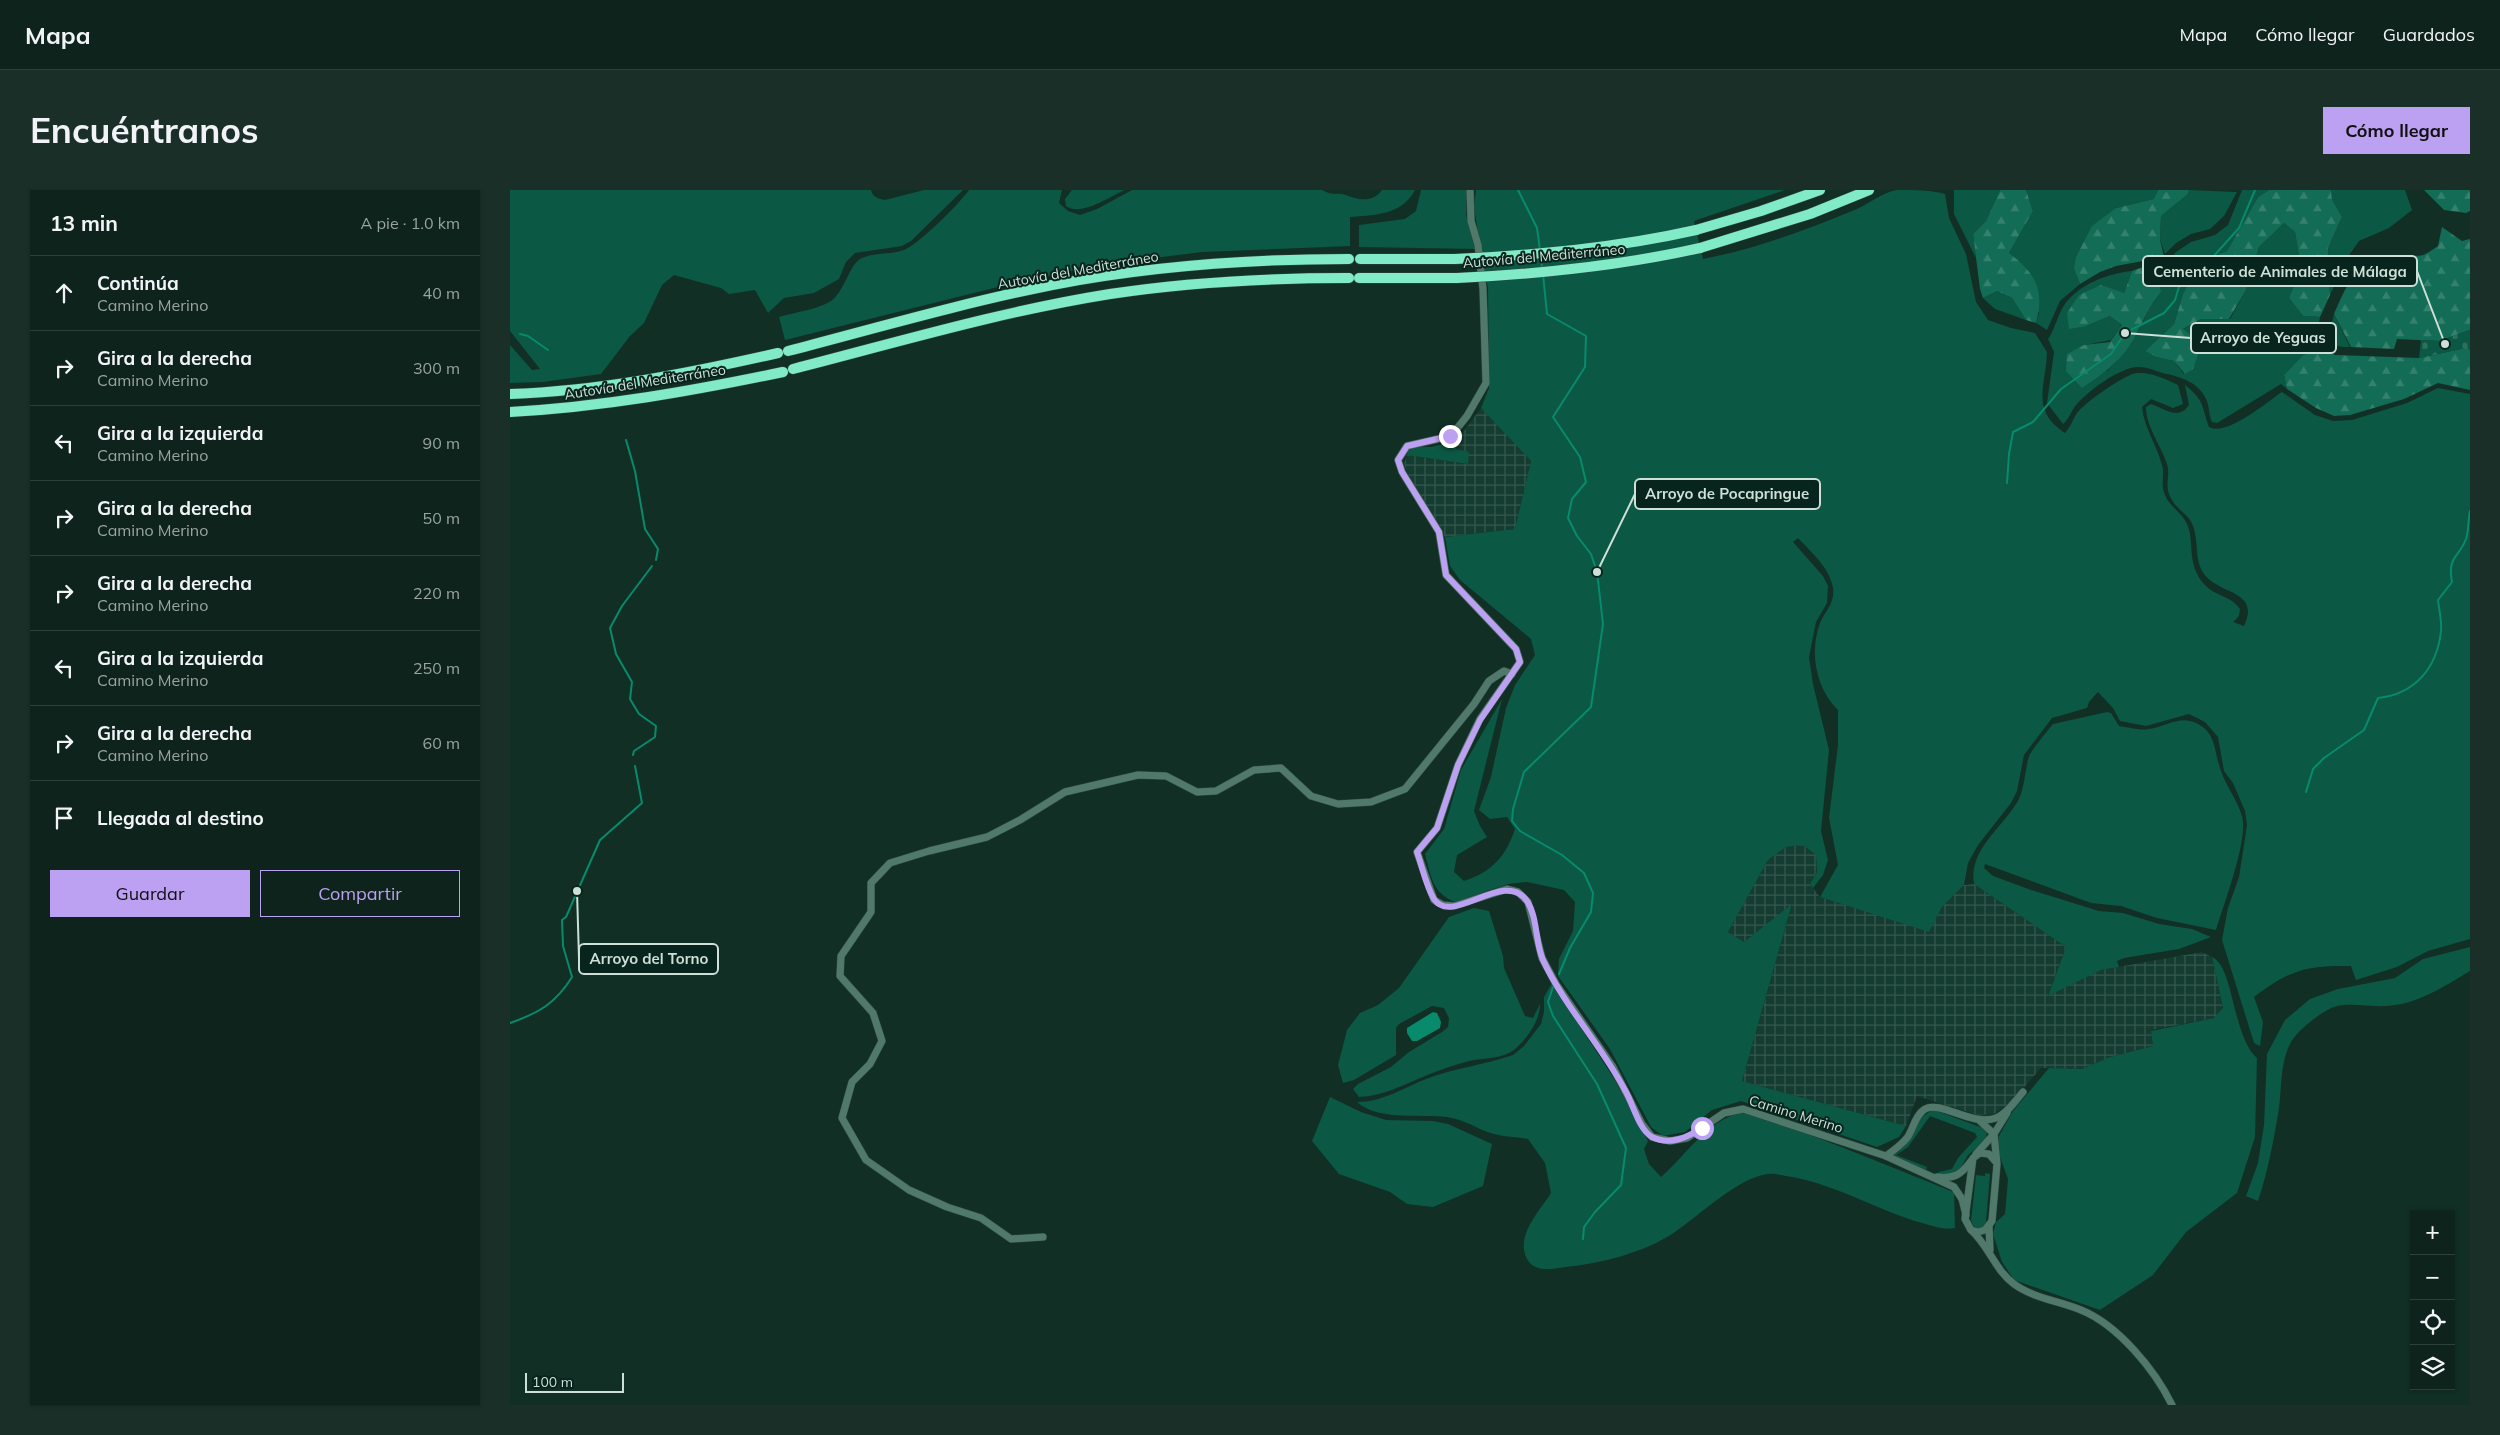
<!DOCTYPE html>
<html lang="es">
<head>
<meta charset="utf-8">
<style>
  :root { --surface:#0d231c; --page:#1b2f29; --text:#f1f3f6; --muted:#9aa4a3; --line:#2d403b; --accent:#bca0f2 }
  body { margin:0; font-family:Mulish,sans-serif; background:var(--page); color:var(--text) }
  .controls { position:absolute; right:15px; bottom:15px; display:grid; overflow:hidden; border-radius:0px; box-shadow:0 1px 4px #0004 }
  .controls button { width:45px; height:45px; display:grid; place-items:center; padding:0; border:0; border-bottom:1px solid var(--line); background:var(--surface); color:var(--text); font:25px sans-serif }
  .scale { position:absolute; left:15px; bottom:12px; width:99px; box-sizing:border-box; padding-left:5px; border:2px solid #cedfd8; border-top:0; font-size:14px; line-height:18px; white-space:nowrap; color:#cedfd8; -webkit-text-stroke:4px #07251c; paint-order:stroke }
  .stop { position:absolute; width:15px; height:15px; margin:-11px; border:4px solid #bca0f2; border-radius:50%; background:#fff }
  .stop.end { background:#bca0f2; border-color:#fff; box-shadow:0 1px 5px #0008 }
  .list { margin:0; padding:0; list-style:none }
  h2 { display:flex; justify-content:space-between; align-items:center; height:65px; margin:0; padding:0 20px; font-size:21px }
  h2 small { font-size:16px; font-weight:400; color:var(--muted) }
  .list li { display:grid; grid-template-columns:32px 1fr auto; gap:15px; align-items:center; box-sizing:border-box; height:75px; padding:0 20px; border-top:1px solid var(--line) }
  .list b { display:block; font-size:19px; white-space:nowrap }
  .list p { margin:0; font-size:16px; white-space:nowrap; color:var(--muted) }
  .list em { font-size:16px; font-style:normal; color:var(--muted) }
  .actions { display:flex; gap:10px; padding:15px 20px }
  .actions a { flex:1; padding:11px 0; border:1px solid var(--accent); border-radius:0px; text-align:center; font-size:18px; color:var(--accent) }
  .actions .main { background:var(--accent); color:#111 }
  .icon { flex:none; width:28px; height:28px; fill:none; stroke:currentColor; stroke-width:2; stroke-linecap:round; stroke-linejoin:round }
  .map { position:relative; flex:none; width:1960px; height:1215px; overflow:hidden; border-radius:0px }
  header { display:flex; align-items:center; gap:30px; box-sizing:border-box; height:70px; padding:0 25px; background:var(--surface); border-bottom:1px solid var(--line) }
  header strong { font-size:24px }
  nav { display:flex; gap:28px; margin-inline-start:auto; font-size:18px }
  .intro { display:flex; align-items:center; justify-content:space-between; box-sizing:border-box; height:120px; padding:0 30px }
  h1 { margin:0; font-size:35px }
  .button { padding:12px 22px; border-radius:0px; background:var(--accent); color:#111; font-size:18px; font-weight:700 }
  main { display:flex; gap:30px; padding:0 30px }
  aside { flex:1; background:var(--surface); border-radius:0px; box-shadow:0 1px 4px #0004 }
  .map>svg:first-child { display:block }
  .industrial { fill:url(#industrial-grid) }
  .green { fill:#0b5844 }
  .forest { fill:url(#forest-firs) }
  .cemetery { fill:url(#cemetery-stones) }
  .water { fill:#088a6c }
  .lines { fill:none; stroke-linecap:round; stroke-linejoin:round }
  .stream { stroke:#088a6c; stroke-width:2 }
  .minor-casing { stroke:#2f4b42; stroke-width:8 }
  .highway-casing { stroke:#2f4b42; stroke-width:11 }
  .minor { stroke:#51796b; stroke-width:7 }
  .highway { stroke:#81eac7; stroke-width:10 }
  .highway-bridge-casing { stroke:#2f4b42; stroke-width:11; stroke-linecap:butt }
  .highway-bridge { stroke:#81eac7; stroke-width:10 }
  .route { stroke:#bca0f2; stroke-width:6 }
  .labels { text-anchor:middle; stroke-width:4; stroke-linejoin:round; paint-order:stroke }
  .street-label { font-size:14px; fill:#cedfd8; stroke:#07251c }
  .leader { fill:none; stroke:#cedfd8; stroke-width:2 }
  .callout-dot { fill:#cedfd8; stroke:#07251c; stroke-width:2 }
  .callout { fill:#07251c; stroke:#cedfd8; stroke-width:2 }
  .callout-label { font-size:15px; text-anchor:middle; font-weight:bold; fill:#cedfd8 }
</style>
</head>
<body>
<header>
<strong>Mapa</strong>
<nav><a>Mapa</a><a>Cómo llegar</a><a>Guardados</a></nav>
</header>
<div class="intro"><h1>Encuéntranos</h1><a class="button">Cómo llegar</a></div>
<main>
<aside>
<h2>13 min<small>A pie · 1.0 km</small></h2>
<ul class="list">
<li><svg class="icon" aria-label="ahead" viewBox="0 0 24 24"><path d="M12 20V5M6 11l6-6 6 6"/></svg><div><b>Continúa</b><p>Camino Merino</p></div><em>40 m</em></li>
<li><svg class="icon" aria-label="right" viewBox="0 0 24 24"><path d="M7 20v-9h11M14 6l5 5-5 5"/></svg><div><b>Gira a la derecha</b><p>Camino Merino</p></div><em>300 m</em></li>
<li><svg class="icon" aria-label="left" viewBox="0 0 24 24"><path d="M17 20v-9H6M10 6l-5 5 5 5"/></svg><div><b>Gira a la izquierda</b><p>Camino Merino</p></div><em>90 m</em></li>
<li><svg class="icon" aria-label="right" viewBox="0 0 24 24"><path d="M7 20v-9h11M14 6l5 5-5 5"/></svg><div><b>Gira a la derecha</b><p>Camino Merino</p></div><em>50 m</em></li>
<li><svg class="icon" aria-label="right" viewBox="0 0 24 24"><path d="M7 20v-9h11M14 6l5 5-5 5"/></svg><div><b>Gira a la derecha</b><p>Camino Merino</p></div><em>220 m</em></li>
<li><svg class="icon" aria-label="left" viewBox="0 0 24 24"><path d="M17 20v-9H6M10 6l-5 5 5 5"/></svg><div><b>Gira a la izquierda</b><p>Camino Merino</p></div><em>250 m</em></li>
<li><svg class="icon" aria-label="right" viewBox="0 0 24 24"><path d="M7 20v-9h11M14 6l5 5-5 5"/></svg><div><b>Gira a la derecha</b><p>Camino Merino</p></div><em>60 m</em></li>
<li><svg class="icon" aria-label="arrive" viewBox="0 0 24 24"><path d="M6 21V4h12l-3 4 3 4H6"/></svg><div><b>Llegada al destino</b></div></li>
</ul>
<div class="actions"><a class="main">Guardar</a><a>Compartir</a></div>
</aside>
<div class="map">
<svg width="1960" height="1215" viewBox="0 0 1960 1215">
  <defs>
    <pattern id="industrial-grid" width="8" height="8" patternUnits="userSpaceOnUse" patternTransform="scale(1.25)"><rect width="8" height="8" fill="#153c31"/><path d="M0 4h8M4 0v8" fill="none" stroke="#36584e"/></pattern>
    <pattern id="forest-firs" width="22" height="20" patternUnits="userSpaceOnUse" patternTransform="scale(1.25)"><rect width="22" height="20" fill="#136c55"/><path d="M5 1l3.5 6h-7zM16 11l3.5 6h-7z" fill="#34816d"/></pattern>
    <pattern id="cemetery-stones" width="16" height="16" patternUnits="userSpaceOnUse" patternTransform="scale(1.25)"><rect width="16" height="16" fill="#0b5844"/><path d="M2 7V4a2 2 0 0 1 4 0v3zM10 15v-3a2 2 0 0 1 4 0v3z" fill="#2d705e"/></pattern>
  </defs>
  <rect width="100%" height="100%" fill="#112f25"/>
  <g class="industrial">
    <polygon points="971,218 1021,271 1005,339 935,347 897,283 894,273 897,265 958,274 945,259 942,251 948,249"/>
    <polygon points="1293,655 1306,665 1307,682 1300,694 1310,707 1418,741 1432,717 1454,695 1464,694 1556,757 1538,805 1591,780 1692,762 1702,767 1713,819 1704,828 1641,840 1643,856 1600,867 1572,879 1531,878 1501,912 1484,924 1467,925 1407,906 1396,936 1232,891 1282,715 1234,752 1218,742 1258,670 1276,657"/>
  </g>
  <g class="green">
    <path d="M0 0H361C363 7 368 9 375 10L414 0H453L401 51 392 56 345 63 336 72 329 89 304 103 274 108 258 123 245 100 219 104 211 98 164 85 152 95 134 133 120 146 91 184 33 192 0 193V155L22 180 30 179 0 141Z"/>
    <path d="M459 0H552L549 13 558 21 570 25 587 19 622 0H812C822 6 827 2 836 5 848 10 863 13 872 0H905C892 25 865 25 840 27V56L692 62 597 74 508 92 275 150 269 127C285 122 307 120 321 111 335 101 339 74 352 68 365 62 381 65 394 60 409 54 449 14 459 0Z"/>
    <path d="M562 0H615C600 6 572 27 556 16L555 9Z"/>
    <polygon points="911,0 957,0 956,25 965,59 849,57 849,35 895,29 906,21"/>
    <path d="M966 0H1275L1184 31 1193 69C1245 59 1293 41 1342 21 1356 16 1372 2 1387 0 1402 0 1423 0 1435 4L1439 28 1456 64 1466 112 1478 130 1501 138 1525 143 1537 162C1536 196 1520 220 1555 243 1561 236 1562 231 1567 223 1574 213 1615 184 1627 183 1641 182 1656 189 1668 195L1673 214 1663 218 1641 209 1632 217C1634 238 1647 255 1652 275 1655 284 1650 295 1655 305 1659 316 1671 322 1676 332 1686 351 1675 372 1694 394 1704 406 1722 406 1730 419L1729 426 1723 432 1734 436C1751 400 1709 405 1694 384 1684 370 1689 352 1683 336 1679 324 1668 321 1662 310 1653 296 1661 286 1657 274 1651 255 1636 237 1636 217L1641 214C1656 219 1668 231 1679 215L1675 195C1695 211 1691 215 1699 237 1716 247 1757 212 1772 202L1805 225 1823 231 1842 230 1897 213 1928 198 1960 204V749L1918 761 1887 777 1846 790 1841 776C1796 775 1780 780 1744 807L1753 832 1750 856 1744 853 1712 750 1718 718 1729 687 1737 635 1735 621 1723 593 1714 581 1708 547 1695 532 1679 524 1636 536 1610 531 1603 518 1588 502 1579 512 1577 518 1542 528 1514 565 1507 601 1501 613 1468 655 1458 673 1454 695 1432 717 1419 742 1310 707 1328 675 1319 628 1328 555V520C1306 499 1299 462 1310 433 1315 421 1325 414 1323 398 1320 378 1301 362 1288 348L1283 352 1313 386 1318 396 1317 413 1306 432 1299 467 1303 494 1319 560 1311 641 1318 670 1313 685 1303 698 1300 694 1307 682 1306 665 1293 655 1276 657 1258 670 1218 742 1234 752 1282 714 1232 891 1396 936 1389 947 1367 957 1231 911 1202 920 1175 942 1153 946 1141 937 1100 859 1048 786 1049 769 1063 741 1065 712 1054 700 1017 692 998 694 945 712C922 703 921 686 915 664L934 639 951 580 992 509 964 621 970 636 977 647 947 665 944 682 954 691C982 682 996 666 1005 639L997 627 980 629 969 620 981 587 996 518 1005 495 1025 465 1021 449 950 390 940 376 935 347 1005 339 1021 271 971 218 979 198 978 98 968 43 964 16Z"/>
    <polygon points="1444,0 1490,0 1476,31 1463,44 1466,68 1444,24"/>
    <polygon points="1516,0 1648,0 1645,9 1606,18 1564,79 1570,94 1550,111 1537,140 1526,133 1529,123 1499,63 1523,21"/>
    <polygon points="1679,0 1727,2 1714,26 1700,39 1681,44 1666,53 1655,64 1650,50 1651,26 1678,4"/>
    <path d="M1732 0H1759L1748 7 1717 61 1689 72 1673 104 1664 134 1635 161 1646 167 1664 171 1674 184 1672 140 1691 129H1720L1736 100 1749 57 1774 33 1785 42 1791 78 1779 108 1793 126 1810 127 1804 160 1792 166 1774 185 1777 199 1771 194 1707 233 1702 232C1698 224 1700 215 1695 207 1688 193 1671 187 1657 184 1648 182 1636 176 1627 177 1609 178 1578 201 1566 215 1561 221 1560 228 1553 234L1537 213 1544 162 1538 149C1545 139 1547 127 1553 117 1566 95 1599 83 1622 81L1614 103 1576 136 1600 126 1612 135 1601 150 1575 155 1597 181C1607 170 1618 160 1625 147 1636 129 1637 119 1651 102L1649 88 1633 77 1655 75 1666 62 1681 52 1705 45 1718 35Z"/>
    <polygon points="1821,0 1895,0 1902,20 1879,38 1849,51 1837,68 1820,105 1818,58 1832,27 1822,9"/>
    <polygon points="1487,101 1502,108 1516,130 1485,119 1473,108"/>
    <path d="M1824 124 1840 157C1831 157 1824 157 1818 149Z"/>
    <polygon points="942,251 945,259 959,262 958,274 897,265 898,261 904,257 922,257"/>
    <path d="M1597 522 1601 523 1609 536C1618 537 1630 541 1639 539 1655 537 1670 525 1686 533 1706 542 1704 560 1710 578 1715 595 1727 609 1732 626 1739 649 1713 716 1706 740L1647 728 1611 716 1581 713 1475 674 1474 678 1483 686 1521 700 1589 721 1613 723 1649 734 1682 739 1701 747 1669 759 1614 768 1607 771 1609 777 1591 780 1538 806 1556 757 1464 694C1458 659 1494 637 1509 609 1516 593 1515 575 1520 564 1526 554 1536 543 1543 534Z"/>
    <path d="M964 718 979 721 993 766 994 778 1015 826 1023 828 1030 814C1030 831 1017 849 1004 860 992 869 973 868 959 871 944 875 929 880 915 886 893 895 874 906 849 907L843 899 848 894 881 877 899 862 932 842 938 837 939 828 934 818 922 816 889 834 886 838V865L844 890 833 893 828 875 837 840 850 823 868 815 889 798 939 727Z"/>
    <path d="M1960 757V781C1935 796 1906 815 1876 816 1859 817 1844 813 1827 816 1814 819 1785 842 1780 854 1770 874 1772 896 1769 918 1764 949 1758 981 1748 1011L1736 1006 1748 973 1754 935 1757 864 1775 830 1800 809 1828 799 1885 788 1913 769Z"/>
    <path d="M1702 767C1724 776 1722 846 1747 868L1745 947 1727 1003 1676 1042 1643 1085 1590 1120 1504 1090 1492 1072 1483 1044 1486 1032 1495 1024 1498 989 1487 959 1489 946 1503 921 1539 878 1572 879 1600 867 1643 856 1641 841 1704 828 1713 818Z"/>
    <path d="M1042 793 1105 890 1138 951 1134 959 1139 974 1151 987C1175 966 1198 930 1230 923 1246 920 1415 991 1444 1002L1445 1038C1433 1040 1423 1036 1412 1033 1366 1020 1324 993 1276 986 1271 985 1263 983 1258 984 1229 987 1190 1025 1165 1042 1136 1062 1090 1074 1055 1077 1042 1079 1025 1083 1017 1069 1005 1046 1029 1022 1041 1003L1035 973 1018 949C1007 947 995 947 984 944 966 939 957 930 937 927 910 924 868 931 847 912 873 912 893 898 916 889 944 878 974 875 1003 865L1014 856 1031 834 1034 822V807Z"/>
    <polygon points="820,907 851,922 876,930 923,931 938,934 982,954 973,996 923,1017 897,1014 880,1002 829,984 802,951"/>
    <path d="M1424 920 1473 938 1477 943 1475 951 1458 965 1449 981 1434 986 1428 984V982L1442 979 1448 968 1467 947 1465 943 1420 926 1398 957 1386 965 1417 977 1416 980 1385 968 1384 965C1403 954 1405 925 1424 920Z"/>
    <polygon points="1475,983 1480,984 1476,1032 1471,1039 1466,1040 1461,1031 1466,985 1475,986"/>
  </g>
  <g class="forest">
    <path d="M1490 0H1516L1523 21 1499 63C1525 83 1535 99 1526 133L1516 130 1502 108 1487 101 1473 108 1470 99 1463 44 1476 31Z"/>
    <polygon points="1648,0 1679,0 1678,4 1651,26 1650,50 1654,67 1606,76 1590,82 1570,94 1564,79 1566,67 1582,36 1606,18 1644,9"/>
    <polygon points="1759,0 1821,0 1822,9 1832,27 1818,58 1820,105 1810,127 1793,126 1779,108 1791,78 1785,42 1774,33 1749,57 1736,100 1719,129 1691,129 1673,139 1692,154 1683,179 1675,184 1664,171 1646,167 1635,161 1664,134 1673,104 1689,72 1717,61 1748,7"/>
    <polygon points="1914,0 1960,0 1960,21 1956,23 1934,20"/>
    <path d="M1932 37 1952 51 1960 49V140L1929 151 1887 149 1884 159 1841 157 1824 124C1838 92 1849 64 1889 65 1912 65 1908 70 1928 56Z"/>
    <path d="M1633 77 1649 88 1651 102C1639 116 1635 128 1626 145 1614 169 1593 184 1572 198L1556 181 1557 164 1574 155 1600 152 1612 135 1600 126 1576 136 1559 139 1557 123 1569 105 1591 95 1614 103 1622 81Z"/>
    <polygon points="1809,157 1825,165 1909,168 1960,157 1960,200 1928,193 1894,209 1840,225 1824,226 1806,218 1777,199 1774,185 1792,166"/>
  </g>
  <polygon class="cemetery" points="1960,140 1960,160 1956,158 1909,168 1911,150 1929,151"/>
  <polygon class="water" points="923,822 927,823 931,832 930,838 907,851 902,851 897,843 897,838"/>
  <g class="lines">
    <g class="stream">
      <polyline points="1008,0 1027,38 1030,60"/>
      <polyline points="1031,67 1032,77"/>
      <polyline points="1033,84 1037,124 1076,146 1075,177 1043,227 1070,267 1076,292 1062,309 1058,328 1067,346 1081,364 1087,382 1093,434 1081,517 1014,582 1003,619 1002,631 1010,641 1052,665 1074,683 1083,703 1081,722 1060,758 1049,784"/>
      <polyline points="10,144 18,146 38,160"/>
      <polyline points="116,250 125,281 135,339 148,359 146,370"/>
      <polyline points="1497,293 1499,264 1503,242 1523,232 1551,199 1601,164 1615,143 1654,123 1665,110 1675,77 1702,68 1729,38 1745,0"/>
      <polyline points="123,565 124,561 145,547 146,536 129,524 120,509 122,492 106,464 100,438 112,416 142,376"/>
      <path d="M1796 602 1803 579 1814 568 1854 540 1868 508C1905 504 1927 478 1931 441 1932 431 1929 420 1928 410L1942 392C1937 366 1949 368 1956 349 1959 340 1958 330 1960 321"/>
      <polyline points="1043,797 1038,812 1043,826 1087,894 1116,958 1111,995 1085,1022 1074,1037 1073,1049"/>
      <path d="M0 833C29 823 46 813 62 787L53 756 52 730 56 727 90 650 132 613 125 576"/>
    </g>
    <g class="minor-casing">
      <g id="minor">
        <polyline points="960,0 961,31 968,55 973,99 976,193 957,226 941,246 897,256 888,270 892,282 929,342 936,385 1006,459 1010,472 970,529 948,575 927,638 907,662 924,710 933,715 944,716 997,699 1008,702 1018,712 1032,768 1046,794 1103,877 1132,934 1142,947 1160,951 1177,948 1214,923 1233,919 1376,966 1444,997 1452,1009 1456,1025"/>
        <polyline points="1470,931 1484,944 1487,974 1482,1031 1475,1040 1468,1042 1461,1040 1455,1029 1463,968 1470,963 1479,964 1485,971"/>
        <polyline points="1466,964 1484,944 1497,923"/>
        <path d="M1376 966C1383 961 1391 955 1397 948 1403 940 1405 925 1415 919 1431 910 1462 937 1486 928 1497 924 1505 911 1513 902"/>
        <path d="M1427 987C1444 989 1451 985 1461 971"/>
        <polyline points="1479,1036 1480,1060"/>
        <path d="M1461 1040C1479 1056 1485 1080 1504 1094 1523 1108 1549 1111 1571 1120 1608 1135 1645 1180 1662 1215"/>
        <polyline points="533,1047 501,1049 471,1028 437,1017 399,1000 356,970 332,928 342,892 360,874 372,851 363,823 330,786 331,766 361,722 361,693 380,673 419,661 477,647 510,630 555,602 628,585 656,586 687,602 706,601 744,580 771,578 801,606 828,614 861,612 895,599 964,514 979,491 994,481 1002,484"/>
      </g>
    </g>
    <g class="highway-casing">
      <g id="highway">
        <polyline points="1186,40 1251,21 1310,0"/>
        <polyline points="1190,58 1300,24 1359,0"/>
        <polyline points="850,69 945,69"/>
        <polyline points="849,88 947,88"/>
        <path d="M278 161C366 138 453 113 542 95 640 76 740 69 839 69"/>
        <path d="M283 179C388 152 493 121 600 104 679 92 759 88 839 88"/>
        <path d="M0 204C90 201 180 183 268 163"/>
        <path d="M0 222C92 217 182 201 273 182"/>
      </g>
    </g>
    <use href="#minor" class="minor"/>
    <use href="#highway" class="highway"/>
    <g class="highway-bridge-casing">
      <g id="highway-bridge">
        <path d="M945 69C1027 65 1106 58 1186 40"/>
        <path d="M947 88C1030 84 1110 76 1190 58"/>
      </g>
    </g>
    <use href="#highway-bridge" class="highway-bridge"/>
  </g>
  <g class="lines">
    <path class="route" d="M940 246 897 256 888 270 892 282 929 342 936 385 1006 459 1010 472 970 530 948 575 927 638 907 662C912 676 916 696 924 709 942 737 995 678 1017 711 1028 728 1025 752 1033 770 1055 817 1092 856 1116 902 1123 914 1129 940 1142 947 1160 956 1178 947 1192 938"/>
  </g>
  <g class="labels">
    <g class="street-label">
      <text transform="translate(1034 66) rotate(-5)" y="5">Autovía del Mediterráneo</text>
      <text transform="translate(568 80) rotate(-10)" y="5">Autovía del Mediterráneo</text>
      <text transform="translate(135 192) rotate(-9)" y="5">Autovía del Mediterráneo</text>
      <text transform="translate(1286 924) rotate(17)" y="5">Camino Merino</text>
    </g>
  </g>
  <path class="leader" d="M1935 154L1907 81M1615 143L1681 148M1087 382L1125 304M67 701L69 769"/>
  <g class="callout-dot">
    <circle cx="1935" cy="154" r="5"/>
    <circle cx="1615" cy="143" r="5"/>
    <circle cx="1087" cy="382" r="5"/>
    <circle cx="67" cy="701" r="5"/>
  </g>
  <g class="callout">
    <rect x="1633" y="66" width="274" height="30" rx="5"/>
    <rect x="1681" y="133" width="145" height="30" rx="5"/>
    <rect x="1125" y="289" width="185" height="30" rx="5"/>
    <rect x="69" y="754" width="139" height="30" rx="5"/>
  </g>
  <g class="callout-label">
    <text x="1770" y="87">Cementerio de Animales de Málaga</text>
    <text x="1753" y="153">Arroyo de Yeguas</text>
    <text x="1217" y="309">Arroyo de Pocapringue</text>
    <text x="139" y="774">Arroyo del Torno</text>
  </g>
</svg>
<div class="controls">
<button>+</button>
<button>−</button>
<button><svg class="icon" aria-label="locate" viewBox="0 0 24 24"><circle cx="12" cy="12" r="6"/><path d="M12 2v4M12 18v4M2 12h4M18 12h4"/></svg></button>
<button><svg class="icon" aria-label="layers" viewBox="0 0 24 24"><path d="M12 4l9 5-9 5-9-5zM3 14l9 5 9-5"/></svg></button>
</div>
<div class="scale">100 m</div>
<div class="stop" style="left:1192px;top:938px"></div>
<div class="stop end" style="left:940px;top:246px"></div>
</div>
</main>
</body>
</html>
